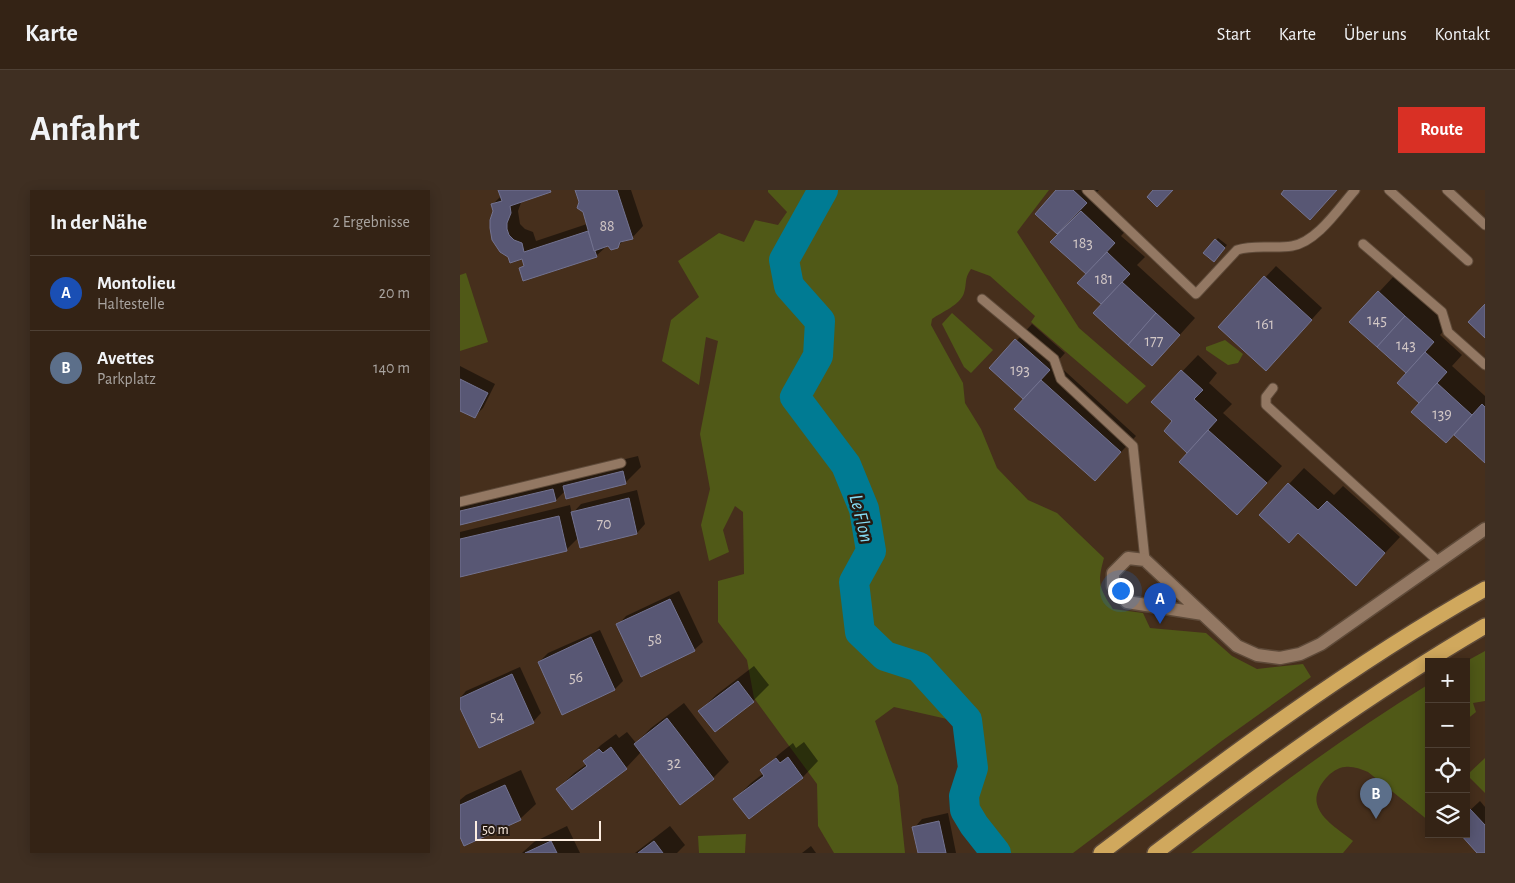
<!DOCTYPE html>
<html lang="de">
<head>
<meta charset="utf-8">
<style>
  :root { --surface:#342315; --page:#3f2f22; --text:#f1f3f6; --muted:#a9a4a0; --line:#4e4034; --accent:#d93025 }
  body { margin:0; font-family:"Alegreya Sans",sans-serif; background:var(--page); color:var(--text) }
  .controls { position:absolute; right:15px; bottom:15px; display:grid; overflow:hidden; border-radius:0px; box-shadow:0 2px 12px #0003 }
  .controls button { width:45px; height:45px; display:grid; place-items:center; padding:0; border:0; border-bottom:1px solid var(--line); background:var(--surface); color:var(--text); font:25px sans-serif }
  .scale { position:absolute; left:15px; bottom:12px; width:126px; box-sizing:border-box; padding-left:5px; border:2px solid #fcede1; border-top:0; font-size:14px; line-height:18px; white-space:nowrap; color:#fcede1; -webkit-text-stroke:4px #251a12; paint-order:stroke }
  .you { position:absolute; left:660px; top:400px; width:18px; height:18px; margin:-12px; border:4px solid #fff; border-radius:50%; background:#1a73e8; box-shadow:0 0 0 8px #1a73e833 }
  .badge { display:grid; place-items:center; width:32px; height:32px; border-radius:50%; background:var(--accent); color:#fff; font-size:16px; font-weight:700 }
  .pin { position:absolute; translate:-50% -41px; filter:drop-shadow(0 1px 2px #0008) }
  .pin::after { content:''; position:absolute; top:26px; width:18px; height:15px; background:inherit; clip-path:polygon(0 0,100% 0,50% 100%) }
  .list { margin:0; padding:0; list-style:none }
  h2 { display:flex; justify-content:space-between; align-items:center; height:65px; margin:0; padding:0 20px; font-size:21px }
  h2 small { font-size:16px; font-weight:400; color:var(--muted) }
  .list li { display:grid; grid-template-columns:32px 1fr auto; gap:15px; align-items:center; box-sizing:border-box; height:75px; padding:0 20px; border-top:1px solid var(--line) }
  .list b { display:block; font-size:19px; white-space:nowrap }
  .list p { margin:0; font-size:16px; white-space:nowrap; color:var(--muted) }
  .list em { font-size:16px; font-style:normal; color:var(--muted) }
  .icon { flex:none; width:28px; height:28px; fill:none; stroke:currentColor; stroke-width:2; stroke-linecap:round; stroke-linejoin:round }
  .map { position:relative; flex:none; width:1025px; height:663px; overflow:hidden; border-radius:0px }
  header { display:flex; align-items:center; gap:30px; box-sizing:border-box; height:70px; padding:0 25px; background:var(--surface); border-bottom:1px solid var(--line) }
  header strong { font-size:24px }
  nav { display:flex; gap:28px; margin-inline-start:auto; font-size:18px }
  .intro { display:flex; align-items:center; justify-content:space-between; box-sizing:border-box; height:120px; padding:0 30px }
  h1 { margin:0; font-size:35px }
  .button { padding:12px 22px; border-radius:0px; background:var(--accent); color:#fff; font-size:18px; font-weight:700 }
  main { display:flex; gap:30px; padding:0 30px }
  aside { flex:1; background:var(--surface); border-radius:0px; box-shadow:0 2px 12px #0003 }
  .map>svg:first-child { display:block }
  .green { fill:#505917 }
  .shadow { fill:#0007 }
  .lines { fill:none; stroke-linecap:round; stroke-linejoin:round }
  .river { stroke:#007b93; stroke-width:30 }
  .building { fill:#585774; stroke:#737391 }
  .service-casing { stroke:#5e4a39; stroke-width:11 }
  .minor-casing { stroke:#5e4a39; stroke-width:15 }
  .motorway-casing { stroke:#5e4a39; stroke-width:18 }
  .service { stroke:#937863; stroke-width:9 }
  .minor { stroke:#937863; stroke-width:12 }
  .motorway { stroke:#d0a85d; stroke-width:15 }
  .labels { text-anchor:middle; stroke-width:5; stroke-linejoin:round; paint-order:stroke }
  .number-label { font-size:16px; fill:#d3c8c6 }
  .water-label { font-size:20px; font-style:italic; fill:#86ddf6; stroke:#251a12 }
</style>
</head>
<body>
<header>
<strong>Karte</strong>
<nav><a>Start</a><a>Karte</a><a>Über uns</a><a>Kontakt</a></nav>
</header>
<div class="intro"><h1>Anfahrt</h1><a class="button">Route</a></div>
<main>
<aside>
<h2>In der Nähe<small>2 Ergebnisse</small></h2>
<ul class="list">
<li><span class="badge" style="background:#1a4fb4">A</span><div><b>Montolieu</b><p>Haltestelle</p></div><em>20 m</em></li>
<li><span class="badge" style="background:#5c6f8a">B</span><div><b>Avettes</b><p>Parkplatz</p></div><em>140 m</em></li>
</ul>
</aside>
<div class="map">
<svg width="1025" height="663" viewBox="0 0 1025 663">
  <rect width="100%" height="100%" fill="#462f1c"/>
  <g class="green">
    <path d="M308 0H589L557 42 619 138 686 196 667 214 571 132 575 126 530 86 511 79C504 89 507 93 504 103 500 115 482 122 472 129L471 135 503 193 505 213 521 239 537 278 568 310 597 323 644 368C637 393 639 398 653 419L683 423 690 438 746 443 772 466 797 479 843 474 851 487 763 550 613 663H526L518 653 509 554 487 529 434 517 415 531 438 596 445 663H374L358 636 357 594 294 508 287 470 258 432V391L284 384 283 322 275 316 263 340 269 362 249 371 241 335 250 299 240 244 258 151 246 147 239 195 202 171 211 130 239 107 218 71 259 43 284 52 295 30 318 35 327 22 308 2Z"/>
    <polygon points="6,83 28,152 0,161 0,85"/>
    <polygon points="492,123 533,160 511,183 504,177 482,134"/>
    <polygon points="765,150 783,164 778,173 768,175 746,160 746,157"/>
    <polygon points="1025,461 1025,511 1013,513 1016,522 1006,530 1005,472"/>
    <path d="M969 494V631L908 582C900 579 893 576 885 577 870 578 853 600 857 614 861 630 881 641 893 651L883 663H731C808 603 886 545 969 494Z"/>
    <polygon points="1025,568 1025,603 1007,585"/>
    <polygon points="286,644 285,663 239,663 238,646"/>
  </g>
  <g class="shadow">
    <polygon points="40,0 91,0 62,10 58,21 60,34 65,39 73,42 76,51 127,34 117,0 171,0 183,36 172,48 164,50 157,57 148,55 136,66 60,79 65,74 62,67 34,21 32,15 41,6"/>
    <polygon points="598,0 639,0 635,4 670,36 661,46 685,67 677,75 735,128 707,159 643,114 619,93 628,84 599,45 576,24"/>
    <polygon points="758,48 767,55 754,70 745,63"/>
    <polygon points="816,76 862,118 817,168 759,137"/>
    <polygon points="934,86 989,135 980,145 1002,165 992,176 1025,206 1025,271 939,193 948,183 891,132"/>
    <polygon points="572,134 605,163 596,173 676,246 635,290 565,209 531,178"/>
    <polygon points="738,165 757,183 749,193 772,214 763,223 822,276 793,308 729,263 705,241 714,231 693,212"/>
    <polygon points="0,176 35,194 23,218 14,227 0,219"/>
    <polygon points="178,266 181,277 165,293 105,301 96,310 0,333 0,310 109,283 110,290 120,280"/>
    <polygon points="844,278 874,305 883,296 940,347 896,394 829,294"/>
    <polygon points="177,300 185,334 177,343 121,356 119,347 106,360 0,385 0,342 110,315 112,324 121,314"/>
    <polygon points="219,401 243,452 234,460 158,435 166,426"/>
    <polygon points="140,440 163,491 155,499 79,472 88,463"/>
    <polygon points="294,476 309,495 293,511 240,521 256,505"/>
    <polygon points="60,477 81,523 73,532 0,515 0,508 6,501"/>
    <polygon points="224,513 269,572 253,588 181,562 166,578 112,618 98,599 114,583 127,574 125,571 141,555 156,544 159,548 167,542 176,553 191,538"/>
    <polygon points="344,552 358,571 343,587 289,627 275,609 291,593 304,583 302,581 318,565 333,553 336,558"/>
    <polygon points="61,580 76,614 60,629 0,644 0,610 6,605"/>
    <polygon points="1020,611 1025,617 1025,663 1019,663 1006,644 1006,624"/>
    <polygon points="488,623 496,663 459,663 454,638 462,629"/>
    <polygon points="107,636 120,663 62,663 74,652"/>
    <polygon points="210,636 225,655 217,663 175,663"/>
    <polygon points="351,656 356,663 342,663"/>
  </g>
  <g class="lines">
    <polyline class="river" points="363,0 324,70 329,96 360,131 358,166 335,207 386,275 404,319 411,361 394,392 400,442 425,466 459,477 507,530 513,578 504,606 505,620 514,635 536,663"/>
  </g>
  <g class="building">
    <polygon points="38,0 90,0 91,2 50,16 51,23 47,33 47,39 49,45 54,50 62,53 64,62 128,41 137,67 63,91 59,78 64,76 62,69 50,73 48,67 40,62 32,50 30,38 30,30 33,21 31,14 42,11"/>
    <polygon points="115,0 157,0 173,49 160,52 158,58 151,60 148,56 134,61 123,22 117,18 119,12"/>
    <polygon points="596,0 613,0 627,13 597,44 575,24"/>
    <polygon points="693,0 713,0 697,17 687,7"/>
    <polygon points="824,0 877,0 850,30 821,4"/>
    <polygon points="621,21 655,53 626,84 590,52"/>
    <polygon points="755,49 765,58 754,72 743,63"/>
    <polygon points="647,62 670,84 641,114 617,93"/>
    <polygon points="804,86 852,130 806,181 758,137"/>
    <polygon points="662,92 696,123 668,155 633,123"/>
    <polygon points="918,101 945,126 917,157 889,132"/>
    <polygon points="1025,114 1025,148 1008,132"/>
    <polygon points="696,123 720,145 692,176 668,155"/>
    <polygon points="945,126 974,152 946,183 917,157"/>
    <polygon points="555,149 590,180 563,209 529,178"/>
    <polygon points="965,162 987,182 959,213 937,193"/>
    <polygon points="721,180 743,200 734,209 757,230 727,263 704,241 712,231 691,212"/>
    <polygon points="0,189 28,203 15,228 0,221"/>
    <polygon points="581,190 661,262 635,291 554,219"/>
    <polygon points="977,193 1012,225 986,253 951,222"/>
    <polygon points="1022,214 1025,217 1025,273 994,245"/>
    <polygon points="748,240 807,293 777,325 719,272"/>
    <polygon points="163,281 166,294 106,309 103,296"/>
    <polygon points="828,293 858,320 867,311 925,363 896,396 838,343 829,353 799,325"/>
    <polygon points="93,299 96,311 0,335 0,321"/>
    <polygon points="169,308 177,344 120,358 111,322"/>
    <polygon points="99,326 107,361 0,387 0,349"/>
    <polygon points="210,409 235,461 181,487 156,434"/>
    <polygon points="131,447 155,500 102,525 78,472"/>
    <polygon points="52,484 74,533 19,558 0,518 0,508"/>
    <polygon points="278,491 294,512 255,542 238,521"/>
    <polygon points="207,528 254,589 220,615 174,554"/>
    <polygon points="151,557 167,579 112,620 96,599 127,576 123,571 139,559 143,563"/>
    <polygon points="328,567 343,588 289,629 273,609 304,586 300,580 316,568 320,573"/>
    <polygon points="45,595 61,630 4,656 0,647 0,615"/>
    <polygon points="1010,619 1025,635 1025,663 1017,663 1000,644 1006,644 1006,623"/>
    <polygon points="479,631 486,663 458,663 452,637"/>
    <polygon points="91,651 97,663 65,663"/>
    <polygon points="194,651 203,663 178,663"/>
  </g>
  <g class="lines">
    <g class="service-casing">
      <g id="service">
        <path d="M627 0 736 104 777 60C795 54 813 59 832 56 857 52 879 18 895 0"/>
        <polyline points="929,0 1008,71"/>
        <polyline points="987,0 1025,35"/>
        <polyline points="903,54 982,122 988,142 1025,175"/>
        <polyline points="522,109 594,169 601,189 673,256 685,370"/>
        <polyline points="813,198 806,207 806,215 979,372"/>
        <polyline points="0,312 161,273"/>
      </g>
    </g>
    <g class="minor-casing">
      <polyline id="minor" points="743,424 667,412 653,396 653,383 668,368 685,370 777,456 797,465 820,468 840,464 861,454 1025,339"/>
    </g>
    <g class="motorway-casing">
      <g id="motorway">
        <path d="M641 663C765 569 889 476 1025 399"/>
        <path d="M695 663C802 582 909 504 1025 436"/>
      </g>
    </g>
    <use href="#service" class="service"/>
    <use href="#minor" class="minor"/>
    <use href="#motorway" class="motorway"/>
  </g>
  <g class="labels">
    <g class="number-label">
      <text x="147" y="41">88</text>
      <text x="623" y="58">183</text>
      <text x="644" y="94">181</text>
      <text x="917" y="135">145</text>
      <text x="805" y="139">161</text>
      <text x="694" y="156">177</text>
      <text x="946" y="160">143</text>
      <text x="560" y="185">193</text>
      <text x="982" y="229">139</text>
      <text x="144" y="339">70</text>
      <text x="195" y="454">58</text>
      <text x="116" y="492">56</text>
      <text x="37" y="531">54</text>
      <text x="214" y="578">32</text>
    </g>
    <g class="water-label">
      <text transform="translate(402 328) rotate(76)" y="7">Le Flon</text>
    </g>
  </g>
</svg>
<div class="controls">
<button>+</button>
<button>−</button>
<button><svg class="icon" aria-label="locate" viewBox="0 0 24 24"><circle cx="12" cy="12" r="6"/><path d="M12 2v4M12 18v4M2 12h4M18 12h4"/></svg></button>
<button><svg class="icon" aria-label="layers" viewBox="0 0 24 24"><path d="M12 4l9 5-9 5-9-5zM3 14l9 5 9-5"/></svg></button>
</div>
<div class="scale">50 m</div>
<div class="you"></div>
<div class="pin badge" style="left:700px;top:434px;background:#1a4fb4">A</div>
<div class="pin badge" style="left:916px;top:629px;background:#5c6f8a">B</div>
</div>
</main>
</body>
</html>
